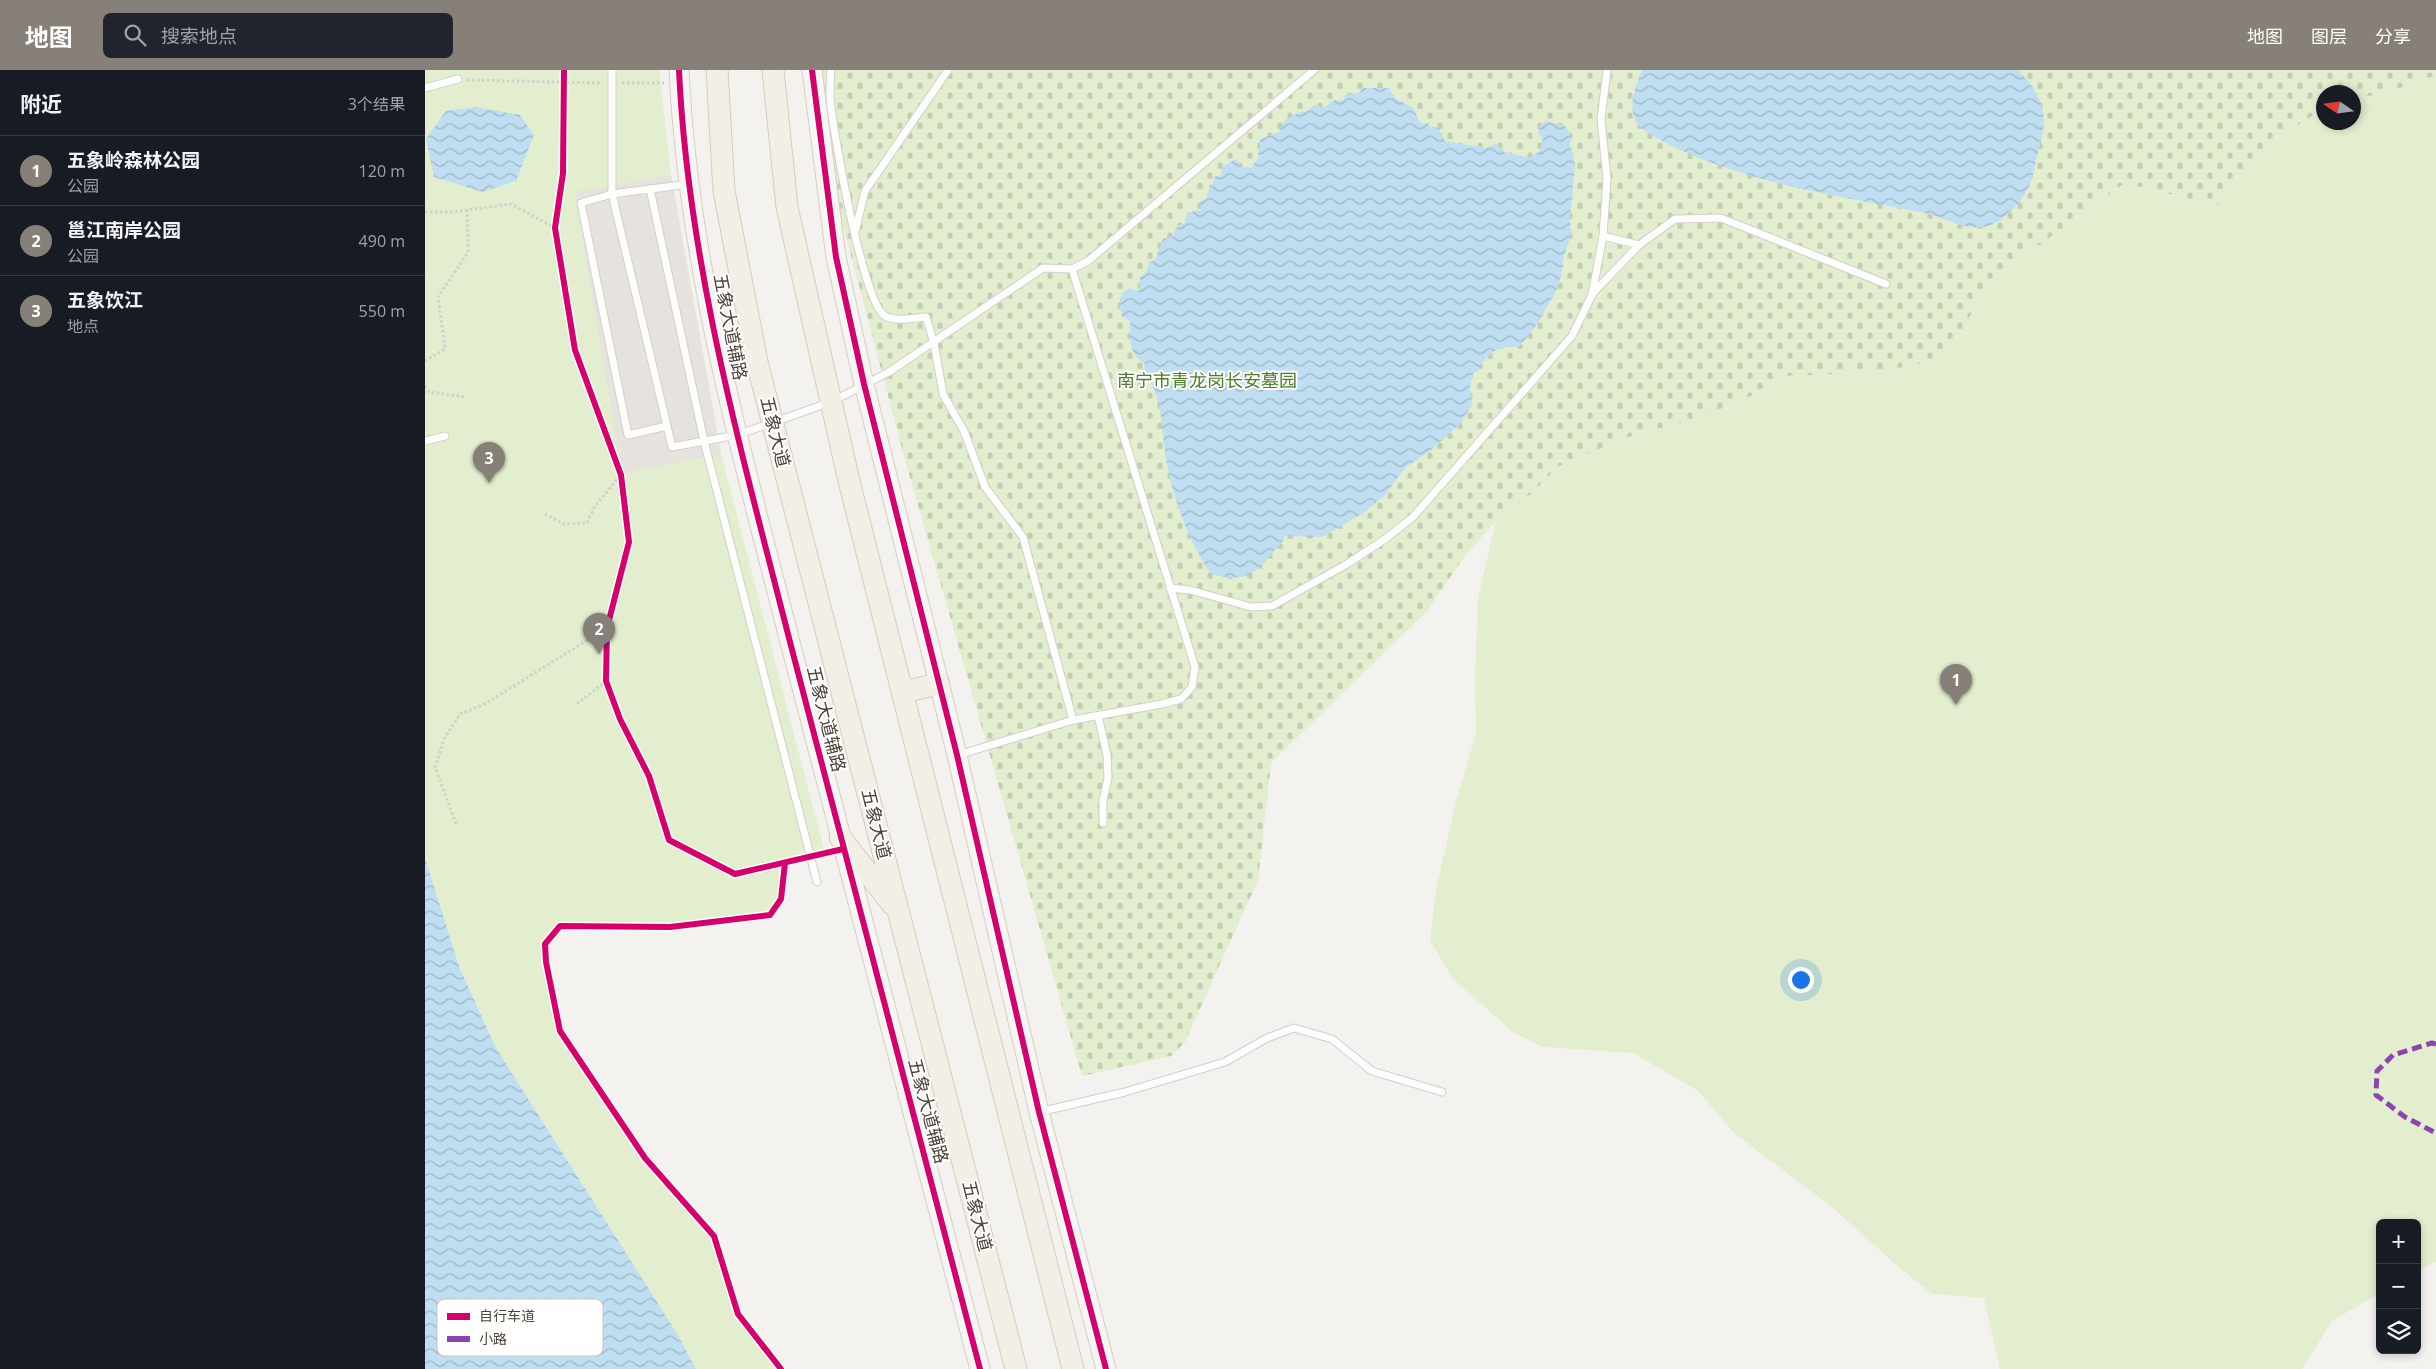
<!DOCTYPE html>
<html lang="zh">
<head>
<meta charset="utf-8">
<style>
  :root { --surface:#171b24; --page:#20242c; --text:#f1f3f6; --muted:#9ea1a6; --line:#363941; --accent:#868078 }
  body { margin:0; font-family:"Open Sans","Noto Sans SC",sans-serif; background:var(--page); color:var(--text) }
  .controls { position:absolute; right:15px; bottom:15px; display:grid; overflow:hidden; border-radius:8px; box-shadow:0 2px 8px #0003 }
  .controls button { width:45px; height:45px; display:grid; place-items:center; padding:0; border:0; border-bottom:1px solid var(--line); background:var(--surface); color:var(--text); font:25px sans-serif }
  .compass { position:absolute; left:1891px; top:15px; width:45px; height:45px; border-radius:50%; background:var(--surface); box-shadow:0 2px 8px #0003; rotate:283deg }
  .you { position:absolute; left:1375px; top:909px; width:18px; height:18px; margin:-12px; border:4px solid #fff; border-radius:50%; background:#1a73e8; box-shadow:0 0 0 8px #1a73e833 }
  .badge { display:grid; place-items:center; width:32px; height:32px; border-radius:50%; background:var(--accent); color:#fff; font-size:16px; font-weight:700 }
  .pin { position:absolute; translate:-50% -41px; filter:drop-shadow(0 1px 2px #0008) }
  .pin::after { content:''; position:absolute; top:26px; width:18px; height:15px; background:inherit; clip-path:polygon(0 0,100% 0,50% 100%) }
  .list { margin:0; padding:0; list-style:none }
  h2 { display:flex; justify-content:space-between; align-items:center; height:65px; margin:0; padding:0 20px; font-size:21px }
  h2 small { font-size:16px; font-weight:400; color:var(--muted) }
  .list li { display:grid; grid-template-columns:32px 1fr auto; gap:15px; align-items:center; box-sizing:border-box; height:70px; padding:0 20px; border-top:1px solid var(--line) }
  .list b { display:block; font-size:19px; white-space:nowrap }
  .list p { margin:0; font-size:16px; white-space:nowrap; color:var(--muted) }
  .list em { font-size:16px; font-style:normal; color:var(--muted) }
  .icon { flex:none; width:28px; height:28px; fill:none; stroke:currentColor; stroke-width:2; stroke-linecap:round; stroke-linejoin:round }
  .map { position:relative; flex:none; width:2011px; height:1299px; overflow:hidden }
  header { display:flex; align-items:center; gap:30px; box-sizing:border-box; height:70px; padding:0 25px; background:var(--accent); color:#fff }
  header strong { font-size:24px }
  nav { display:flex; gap:28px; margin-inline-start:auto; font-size:18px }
  .search { width:350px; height:45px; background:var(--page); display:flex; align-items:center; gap:12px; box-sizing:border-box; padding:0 18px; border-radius:8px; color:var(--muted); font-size:19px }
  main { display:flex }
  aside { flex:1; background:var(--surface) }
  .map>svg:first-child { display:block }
  .cemetery { fill:url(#cemetery-stones) }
  .park { fill:#e2eece }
  .parking { fill:#e6e3df }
  .water { fill:url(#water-waves) }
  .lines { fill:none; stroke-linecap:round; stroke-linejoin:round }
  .lane-casing { stroke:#d2cfcb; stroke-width:9 }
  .secondary-casing { stroke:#d3cfc5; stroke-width:21 }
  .primary-casing { stroke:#d6cdbb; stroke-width:23 }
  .path { stroke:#d3d1cc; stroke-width:3; stroke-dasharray:2.5 2.5; stroke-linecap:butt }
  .lane { stroke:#fdfdfc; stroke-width:7 }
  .secondary { stroke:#f7f5f1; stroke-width:19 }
  .primary { stroke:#f2efe6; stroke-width:21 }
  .quiet { stroke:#8e44ad; stroke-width:5; stroke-dasharray:10 5; stroke-linecap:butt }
  .cycleway-casing { stroke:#fff; stroke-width:9 }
  .cycleway { stroke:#d6006c; stroke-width:6 }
  .labels { text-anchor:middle; stroke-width:4; stroke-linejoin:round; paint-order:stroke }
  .street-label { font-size:18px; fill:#4b4339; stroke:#fff }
  .park-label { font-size:18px; fill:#4c8029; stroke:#fff }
  .key { fill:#fff; stroke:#c9c7c4; stroke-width:1 }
  .key-label { font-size:14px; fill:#4b4339 }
</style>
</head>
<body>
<header>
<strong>地图</strong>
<div class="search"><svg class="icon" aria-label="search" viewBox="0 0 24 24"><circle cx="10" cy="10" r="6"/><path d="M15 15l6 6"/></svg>搜索地点</div>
<nav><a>地图</a><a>图层</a><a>分享</a></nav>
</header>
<main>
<aside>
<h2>附近<small>3个结果</small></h2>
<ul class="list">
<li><span class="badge">1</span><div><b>五象岭森林公园</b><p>公园</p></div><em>120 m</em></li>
<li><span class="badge">2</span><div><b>邕江南岸公园</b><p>公园</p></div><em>490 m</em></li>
<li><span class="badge">3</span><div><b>五象饮江</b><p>地点</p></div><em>550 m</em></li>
</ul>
</aside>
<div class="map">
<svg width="2011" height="1299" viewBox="0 0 2011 1299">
  <defs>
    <pattern id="cemetery-stones" width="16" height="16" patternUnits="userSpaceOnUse" patternTransform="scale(1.25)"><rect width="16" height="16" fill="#e2eece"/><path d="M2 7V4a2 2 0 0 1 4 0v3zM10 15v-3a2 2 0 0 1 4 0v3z" fill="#c3cdb2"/></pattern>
    <pattern id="water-waves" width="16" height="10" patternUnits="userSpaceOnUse" patternTransform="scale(1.25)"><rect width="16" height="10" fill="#bfdef2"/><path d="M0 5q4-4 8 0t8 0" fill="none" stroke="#9db6c5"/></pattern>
  </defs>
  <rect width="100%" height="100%" fill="#f4f2ee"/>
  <polygon class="cemetery" points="397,0 2011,0 2011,5 1987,15 1929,30 1928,22 1898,22 1898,40 1855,66 1792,136 1700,113 1569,208 1518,289 1474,298 1415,304 1361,306 1315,332 1267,350 1210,365 1134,396 1106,424 1071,451 1039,487 1002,541 846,693 833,810 760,972 746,986 657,1006 480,390 410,125"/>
  <g class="park">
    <polygon points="0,0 234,0 246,105 296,384 400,783 360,793 356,829 345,845 245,857 135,856 120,874 121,892 135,961 220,1088 289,1166 313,1244 356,1299 271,1299 253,1265 71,978 35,899 0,788"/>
    <polygon points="2011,5 2011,1192 1992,1202 1992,1153 1955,1153 1955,1223 1907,1251 1877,1299 1575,1299 1559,1228 1507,1224 1470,1194 1407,1137 1310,1064 1273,1021 1208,983 1118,977 1088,962 1028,909 1005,870 1011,820 1031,731 1051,664 1050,606 1053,528 1071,451 1106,424 1134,396 1210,365 1267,350 1315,332 1361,306 1415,304 1474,298 1518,289 1569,208 1700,113 1792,136 1855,66 1898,40 1898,52 1928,52 1929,30 1987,15"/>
  </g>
  <polygon class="parking" points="246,105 296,384 197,403 150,122"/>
  <g class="water">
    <path d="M1217 0H1593C1603 10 1612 21 1616 34 1622 51 1617 66 1613 83 1610 92 1609 103 1606 112 1600 129 1577 155 1558 157 1538 160 1519 147 1500 143 1413 126 1321 113 1241 73 1233 68 1219 62 1213 54 1201 39 1211 16 1217 0Z"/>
    <path d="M938 18H964L970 28 988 38 996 54 1004 53V56L1014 58 1020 71 1061 78 1070 74 1080 82 1104 88 1115 81 1118 68 1113 64 1115 56 1121 51 1140 56 1147 66 1145 74 1150 95 1145 149 1146 166 1139 185 1136 206 1132 219 1113 253 1095 276C1080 277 1067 278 1059 291 1056 297 1054 301 1048 304L1045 317 1047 335 1036 353 1006 380 980 398 960 425 940 442 897 467 860 466C856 475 850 479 844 487 826 509 813 511 786 504 763 471 745 421 740 381 736 349 737 329 719 300L720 294C703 283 705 270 705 251L697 246 694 234 697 223 707 217V220L714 221 715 207 721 203 724 192 730 190 738 169 747 166 753 155 759 154 761 146 770 140 776 141 775 132 782 128 785 114 788 115 789 107 796 105 797 97 811 89 815 96 826 98 833 88 835 69 854 62 859 51 876 41 881 42 889 35 899 38 907 31 918 30 920 25 934 23Z"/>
    <polygon points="51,37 95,45 109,65 91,111 58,122 9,107 1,69 21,41"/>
    <polygon points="0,788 35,899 71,978 253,1265 271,1299 0,1299"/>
  </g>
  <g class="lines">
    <g class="lane-casing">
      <g id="lane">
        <polyline points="187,0 187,124 247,377 312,365 406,332 464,302 618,198 647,199 663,191 889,0"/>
        <path d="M406 0C405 9 405 18 405 27 407 57 438 234 460 246 472 252 488 248 501 247L509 273 518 324 539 361 560 417 598 467 648 650"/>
        <polyline points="0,18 33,9"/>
        <polyline points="225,119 279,371 392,812"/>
        <polyline points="430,162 440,121 523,0"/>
        <polyline points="1178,166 1214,175"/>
        <polyline points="1167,224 1214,175 1250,149 1296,148 1461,214"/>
        <polyline points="242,356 203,365 156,133 187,124 264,114"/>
        <polyline points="0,371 20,366"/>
        <polyline points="745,518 765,520 826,537 847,536 922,494 960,469 987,448 1147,266 1167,225 1178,166 1182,109 1176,49 1182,0"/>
        <polyline points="673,646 682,685 683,708 678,730 678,753"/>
        <polyline points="533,685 648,650 737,634 756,629 767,617 770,597 647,199"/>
        <polyline points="614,1042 700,1022 800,992 842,968 869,958 907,969 947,1001 1017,1022"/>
      </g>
    </g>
    <g class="secondary-casing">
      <g id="secondary">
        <path d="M254 0C263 195 317 384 365 572 427 815 491 1057 555 1299"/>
        <polyline points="387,0 411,187 439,314 532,685 614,1042 681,1299"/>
      </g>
    </g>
    <g class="primary-casing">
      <g id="primary">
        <polyline points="292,0 299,121 332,292 591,1299"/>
        <polyline points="348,0 362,137 424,411 648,1299"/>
        <polyline points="477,622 514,614"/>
        <polyline points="415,767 467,834"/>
      </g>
    </g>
    <g class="path">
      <polyline points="42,10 176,13"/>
      <polyline points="197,13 239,13"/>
      <polyline points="0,142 27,142 86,134 130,158"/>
      <polyline points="0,291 20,279 13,227 43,182 42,140"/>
      <polyline points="0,316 4,322 40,327"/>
      <polyline points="120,444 139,454 162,453 170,436 196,405"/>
      <polyline points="152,634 181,611"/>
      <polyline points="31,754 10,697 19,669 35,644 60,634 182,558"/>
    </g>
    <use href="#lane" class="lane"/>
    <use href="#secondary" class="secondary"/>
    <use href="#primary" class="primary"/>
    <polyline class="quiet" points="2011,974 2007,973 1968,985 1952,1001 1951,1025 1980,1047 2011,1063"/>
    <g class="cycleway-casing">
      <g id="cycleway">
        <polyline points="139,0 138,103 130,158 150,280 196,405 204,472 182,558 181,611 195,649 224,706 244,770 310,804 418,779"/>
        <path d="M254 0C263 195 317 384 365 572 427 815 491 1057 555 1299"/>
        <polyline points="387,0 411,187 439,314 532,685 614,1042 681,1299"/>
        <polyline points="356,1299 313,1244 289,1166 220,1088 135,961 121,892 120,874 135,856 245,857 345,845 356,829 360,793"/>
      </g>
    </g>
    <use href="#cycleway" class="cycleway"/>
  </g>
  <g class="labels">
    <g class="street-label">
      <text transform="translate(305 257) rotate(79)" y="6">五象大道辅路</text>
      <text transform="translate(350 362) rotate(76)" y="6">五象大道</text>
      <text transform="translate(401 649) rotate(76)" y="6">五象大道辅路</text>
      <text transform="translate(451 754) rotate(76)" y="6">五象大道</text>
      <text transform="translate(503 1041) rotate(75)" y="6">五象大道辅路</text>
      <text transform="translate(552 1146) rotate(76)" y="6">五象大道</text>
    </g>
    <g class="park-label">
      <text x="782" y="317">南宁市青龙岗长安墓园</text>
    </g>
  </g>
  <rect x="12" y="1229" width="166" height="57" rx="8" class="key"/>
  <rect x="22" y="1243" width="23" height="7" fill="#d6006c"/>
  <rect x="22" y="1266" width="23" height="6" fill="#8e44ad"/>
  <g class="key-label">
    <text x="54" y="1251">自行车道</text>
    <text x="54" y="1274">小路</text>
  </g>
</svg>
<div class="controls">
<button>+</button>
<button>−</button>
<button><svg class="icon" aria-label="layers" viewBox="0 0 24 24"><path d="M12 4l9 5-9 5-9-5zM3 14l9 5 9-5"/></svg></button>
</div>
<svg class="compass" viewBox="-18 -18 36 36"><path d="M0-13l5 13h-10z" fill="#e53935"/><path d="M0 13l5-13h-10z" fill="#9ea1a6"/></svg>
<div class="you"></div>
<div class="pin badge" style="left:1531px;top:635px">1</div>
<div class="pin badge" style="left:174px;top:584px">2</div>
<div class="pin badge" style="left:64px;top:413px">3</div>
</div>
</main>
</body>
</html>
